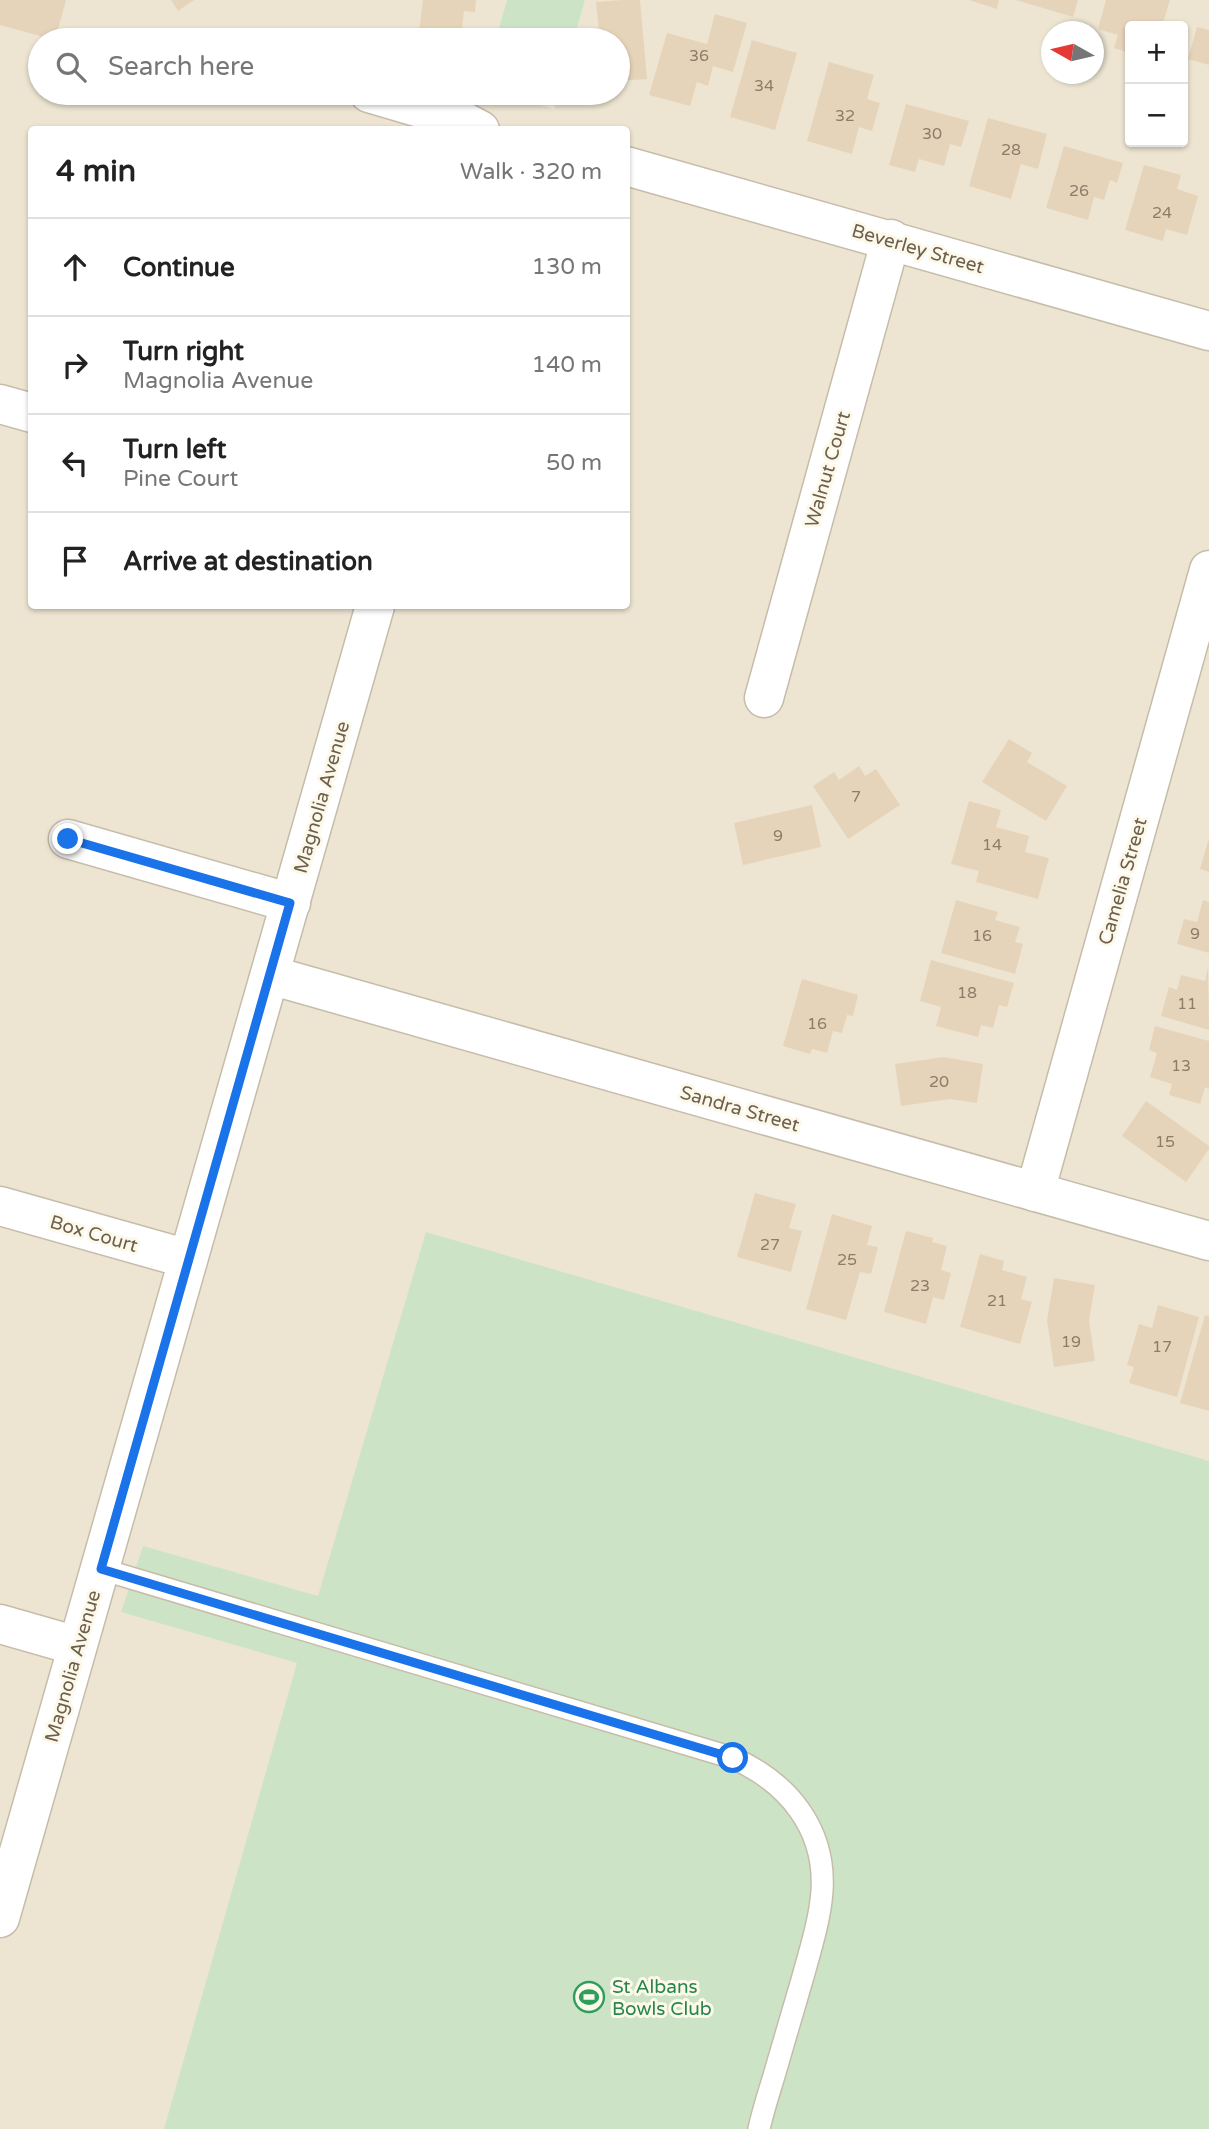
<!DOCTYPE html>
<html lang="en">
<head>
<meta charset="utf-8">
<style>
  :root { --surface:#fff; --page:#f2f2f2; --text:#222; --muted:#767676; --line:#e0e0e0 }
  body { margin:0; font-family:"Varela Round",sans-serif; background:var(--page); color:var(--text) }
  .controls { position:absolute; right:21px; top:21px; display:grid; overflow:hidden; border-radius:7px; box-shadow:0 2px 5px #0004 }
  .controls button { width:63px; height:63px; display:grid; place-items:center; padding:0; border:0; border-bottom:2px solid var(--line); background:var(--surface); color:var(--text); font:35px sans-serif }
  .compass { position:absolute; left:1041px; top:21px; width:63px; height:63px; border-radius:50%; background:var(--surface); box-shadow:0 2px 5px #0004; rotate:278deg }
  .stop { position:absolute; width:21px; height:21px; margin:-16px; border:5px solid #1a73e8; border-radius:50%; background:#fff }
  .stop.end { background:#1a73e8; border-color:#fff; box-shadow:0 2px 7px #0008 }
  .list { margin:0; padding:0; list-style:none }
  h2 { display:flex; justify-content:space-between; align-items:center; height:91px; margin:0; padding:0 28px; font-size:30px }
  h2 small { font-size:23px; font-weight:400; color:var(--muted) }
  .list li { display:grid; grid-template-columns:46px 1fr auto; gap:21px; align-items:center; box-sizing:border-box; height:98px; padding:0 28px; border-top:2px solid var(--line) }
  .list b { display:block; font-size:26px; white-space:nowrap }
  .list p { margin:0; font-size:23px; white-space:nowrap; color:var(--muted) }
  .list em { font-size:23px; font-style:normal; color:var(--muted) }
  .icon { flex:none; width:38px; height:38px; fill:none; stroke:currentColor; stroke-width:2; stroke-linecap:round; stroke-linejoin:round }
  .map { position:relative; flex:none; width:1209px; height:2129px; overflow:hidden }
  .search { position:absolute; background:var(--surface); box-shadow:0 2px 5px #0004; left:28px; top:28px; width:602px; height:77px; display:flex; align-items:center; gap:18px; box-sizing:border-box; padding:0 24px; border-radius:38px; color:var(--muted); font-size:26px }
  .panel { position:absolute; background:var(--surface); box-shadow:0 2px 5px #0004; left:28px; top:126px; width:602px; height:483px; border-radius:7px }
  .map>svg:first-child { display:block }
  .residential { fill:#ede5d2; fill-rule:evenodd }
  .green { fill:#cce4c5 }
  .building { fill:#e6d4ba }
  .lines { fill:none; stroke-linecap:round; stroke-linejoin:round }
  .service-casing { stroke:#c6bcaa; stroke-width:24 }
  .minor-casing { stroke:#c6bcaa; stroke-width:41 }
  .service { stroke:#fff; stroke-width:21 }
  .minor { stroke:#fff; stroke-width:38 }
  .route { stroke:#1a73e8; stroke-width:9 }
  .labels { text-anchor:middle; stroke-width:6; stroke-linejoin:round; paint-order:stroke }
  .number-label { font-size:16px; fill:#8c7c68 }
  .street-label { font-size:19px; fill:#6e5f4d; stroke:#fcf9ea }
  .leisure-label { font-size:19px; fill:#27864d; stroke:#fcf9ea; text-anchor:start }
</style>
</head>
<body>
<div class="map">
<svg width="1209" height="2129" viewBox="0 0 1209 2129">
  <rect width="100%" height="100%" fill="#f9f5e4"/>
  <path class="residential" d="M0 0H507L495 40H40V93H498L554 109 559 93H618V40H574L585 0H1209V2129H0ZM1130 26H1183V142H1130ZM1052 32H1094V74H1052ZM32 130H626V606H32Z"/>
  <g class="green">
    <polygon points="507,0 585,0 574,40 495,40"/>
    <polygon points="426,1232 1209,1461 1209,2129 164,2129 297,1663 121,1612 143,1546 318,1596"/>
  </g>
  <g class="building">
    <polygon points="0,0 66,0 55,40 0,25"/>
    <polygon points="171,0 194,0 178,11"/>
    <polygon points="423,0 476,0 475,12 464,11 461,37 419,32"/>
    <polygon points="622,0 640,0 647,79 618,81 618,40 600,40 596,2"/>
    <polygon points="969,0 999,0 997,9"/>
    <polygon points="1016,0 1078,0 1073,17"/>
    <polygon points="1106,0 1170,0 1162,26 1130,26 1130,53 1114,48 1118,35 1098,29"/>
    <polygon points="715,14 747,23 733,72 713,66 708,86 697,82 690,106 649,95 667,33 707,44"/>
    <polygon points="1197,27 1209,30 1209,65 1188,59"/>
    <polygon points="752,40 797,53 775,130 730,117"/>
    <polygon points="829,62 874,75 867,99 880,103 872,131 859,127 852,154 807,141"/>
    <polygon points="906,104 969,121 961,147 950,144 944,166 919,159 915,172 889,165"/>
    <polygon points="988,118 1047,134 1038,169 1021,164 1011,199 969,186"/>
    <polygon points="1064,146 1123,163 1117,183 1110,180 1104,200 1094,197 1088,220 1046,208"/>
    <polygon points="1144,165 1181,175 1177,189 1198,196 1187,235 1166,229 1163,241 1125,230"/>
    <polygon points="1009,739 1032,753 1027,762 1067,786 1046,821 982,782"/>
    <polygon points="859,766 865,776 876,769 900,805 848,839 813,786 834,772 839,780"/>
    <polygon points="969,801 1001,810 996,827 1029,836 1025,852 1049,858 1038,899 976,882 979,871 951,864"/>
    <polygon points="812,805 821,847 743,865 734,823"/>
    <polygon points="1208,841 1209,841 1209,872 1200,869"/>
    <polygon points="956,900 998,912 995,920 1020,927 1015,942 1023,944 1015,974 941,953"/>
    <polygon points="1203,900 1209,902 1209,953 1177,944 1184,919 1197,922"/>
    <polygon points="931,960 1014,983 1007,1007 999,1005 993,1028 981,1025 978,1037 936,1026 941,1007 920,1001"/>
    <polygon points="1208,968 1209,1030 1161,1016 1169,987 1177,990 1181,975 1205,981"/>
    <polygon points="802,979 858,995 853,1016 847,1015 842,1033 833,1031 827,1053 812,1049 810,1054 783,1046"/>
    <polygon points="1155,1026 1209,1041 1209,1089 1205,1087 1200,1104 1169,1095 1172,1084 1150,1077 1157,1053 1149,1050"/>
    <polygon points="944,1057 983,1064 977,1103 950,1099 901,1106 895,1064"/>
    <polygon points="1146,1101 1209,1146 1209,1149 1186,1182 1122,1136"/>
    <polygon points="755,1193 796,1204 789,1228 802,1231 791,1272 737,1257"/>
    <polygon points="832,1214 872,1226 867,1245 878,1247 871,1274 860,1272 846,1320 806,1309"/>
    <polygon points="906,1231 933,1238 932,1242 947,1246 941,1270 951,1273 944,1300 933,1297 926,1324 884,1312"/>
    <polygon points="980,1254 1004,1261 1002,1270 1027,1277 1021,1299 1032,1302 1020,1344 960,1327"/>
    <polygon points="1054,1278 1095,1285 1089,1320 1095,1361 1054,1367 1047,1320"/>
    <polygon points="1158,1305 1199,1317 1177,1397 1129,1383 1134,1367 1127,1365 1139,1324 1152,1328"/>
    <polygon points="1205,1315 1209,1316 1209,1411 1180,1403"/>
  </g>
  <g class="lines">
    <g class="service-casing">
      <path id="service" d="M101 1569 733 1758C787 1782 826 1828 822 1891 820 1920 810 1951 802 1980 794 2007 786 2035 778 2062 772 2084 764 2106 759 2129"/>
    </g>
    <g class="minor-casing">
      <g id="minor">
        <polyline points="369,93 461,120 480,130"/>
        <polyline points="626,166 1209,331"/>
        <polyline points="0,404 32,413"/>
        <polyline points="764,698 891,239"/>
        <polyline points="68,839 291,903"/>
        <polyline points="270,975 1209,1241"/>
        <polyline points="1035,1192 1209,570"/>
        <polyline points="0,1206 188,1259"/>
        <polyline points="0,1624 77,1646"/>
        <polyline points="0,1918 375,606"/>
      </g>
    </g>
    <use href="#service" class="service"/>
    <use href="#minor" class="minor"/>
  </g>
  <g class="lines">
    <polyline class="route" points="68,839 290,903 101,1569 733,1758"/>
  </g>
  <defs>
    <g id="stadium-ring" transform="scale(1.575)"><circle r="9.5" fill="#fcf9ea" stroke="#2e9e5b" stroke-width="1.5"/><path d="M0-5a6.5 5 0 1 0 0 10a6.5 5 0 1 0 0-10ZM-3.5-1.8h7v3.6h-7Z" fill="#2e9e5b"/></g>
  </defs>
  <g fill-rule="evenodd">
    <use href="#stadium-ring" x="589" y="1997"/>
  </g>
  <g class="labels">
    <g class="number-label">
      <text x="699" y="61">36</text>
      <text x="764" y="91">34</text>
      <text x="845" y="121">32</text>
      <text x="932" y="139">30</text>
      <text x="1011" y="155">28</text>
      <text x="1079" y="196">26</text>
      <text x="1162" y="218">24</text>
      <text x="856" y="802">7</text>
      <text x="778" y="841">9</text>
      <text x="992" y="850">14</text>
      <text x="1195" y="939">9</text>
      <text x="982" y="941">16</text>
      <text x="967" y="998">18</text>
      <text x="1187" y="1009">11</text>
      <text x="817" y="1029">16</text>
      <text x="1181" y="1071">13</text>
      <text x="939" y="1087">20</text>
      <text x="1165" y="1147">15</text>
      <text x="770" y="1250">27</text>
      <text x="847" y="1265">25</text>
      <text x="920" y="1291">23</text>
      <text x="997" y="1306">21</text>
      <text x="1071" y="1347">19</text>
      <text x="1162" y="1352">17</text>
    </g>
    <g class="street-label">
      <text transform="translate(918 248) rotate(16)" y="7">Beverley Street</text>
      <text transform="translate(827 469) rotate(-74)" y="7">Walnut Court</text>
      <text transform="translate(321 797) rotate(-74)" y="7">Magnolia Avenue</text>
      <text transform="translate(1122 881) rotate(-74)" y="7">Camelia Street</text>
      <text transform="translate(740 1108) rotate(16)" y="7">Sandra Street</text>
      <text transform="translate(94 1233) rotate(16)" y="7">Box Court</text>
      <text transform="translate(72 1666) rotate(-74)" y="7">Magnolia Avenue</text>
    </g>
    <g class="leisure-label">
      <text x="612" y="1993">St Albans<tspan x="612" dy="22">Bowls Club</tspan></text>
    </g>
  </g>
</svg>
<div class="controls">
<button>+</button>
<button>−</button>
</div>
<svg class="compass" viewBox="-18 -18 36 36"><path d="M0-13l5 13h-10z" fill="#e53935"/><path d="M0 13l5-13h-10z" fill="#767676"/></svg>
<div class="stop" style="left:733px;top:1758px"></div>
<div class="stop end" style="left:68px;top:839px"></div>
<div class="search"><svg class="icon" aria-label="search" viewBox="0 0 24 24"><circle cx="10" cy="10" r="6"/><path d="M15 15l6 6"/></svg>Search here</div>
<section class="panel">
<h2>4 min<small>Walk · 320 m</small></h2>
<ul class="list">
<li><svg class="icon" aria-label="ahead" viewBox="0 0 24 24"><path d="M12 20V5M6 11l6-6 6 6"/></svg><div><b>Continue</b></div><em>130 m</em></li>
<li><svg class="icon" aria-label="right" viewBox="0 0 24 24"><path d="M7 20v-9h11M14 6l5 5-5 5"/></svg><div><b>Turn right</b><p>Magnolia Avenue</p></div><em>140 m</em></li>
<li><svg class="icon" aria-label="left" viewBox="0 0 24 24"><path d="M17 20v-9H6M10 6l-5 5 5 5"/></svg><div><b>Turn left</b><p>Pine Court</p></div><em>50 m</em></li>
<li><svg class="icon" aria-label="arrive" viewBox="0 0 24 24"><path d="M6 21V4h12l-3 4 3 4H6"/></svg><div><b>Arrive at destination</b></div></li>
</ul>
</section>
</div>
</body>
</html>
